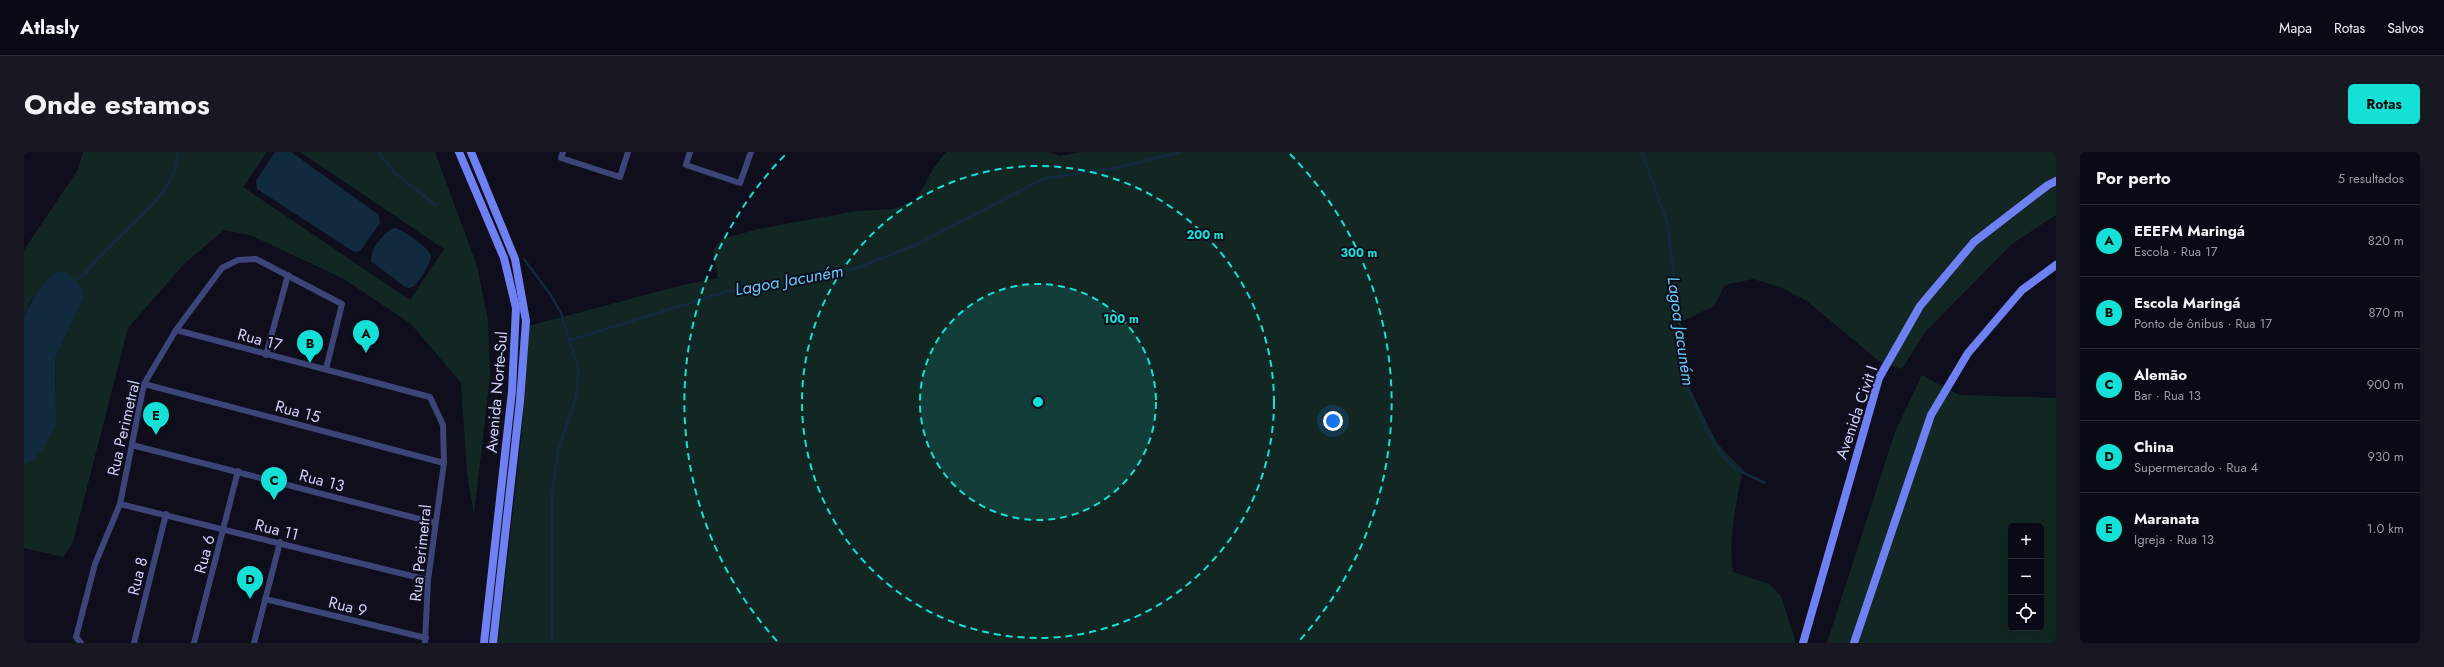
<!DOCTYPE html>
<html lang="pt">
<head>
<meta charset="utf-8">
<style>
  :root { --surface:#0a0a16; --page:#181823; --text:#f1f3f6; --muted:#999aa1; --line:#2a2b35; --accent:#15e0d5 }
  body { margin:0; font-family:Jost,sans-serif; background:var(--page); color:var(--text) }
  .controls { position:absolute; right:12px; bottom:12px; display:grid; overflow:hidden; border-radius:6px; box-shadow:0 4px 16px #0002 }
  .controls button { width:36px; height:36px; display:grid; place-items:center; padding:0; border:0; border-bottom:1px solid var(--line); background:var(--surface); color:var(--text); font:20px sans-serif }
  .you { position:absolute; left:1309px; top:269px; width:14px; height:14px; margin:-10px; border:3px solid #fff; border-radius:50%; background:#1a73e8; box-shadow:0 0 0 6px #1a73e833 }
  .badge { display:grid; place-items:center; width:26px; height:26px; border-radius:50%; background:var(--accent); color:#111; font-size:13px; font-weight:700 }
  .pin { position:absolute; translate:-50% -33px; filter:drop-shadow(0 1px 2px #0008) }
  .pin::after { content:''; position:absolute; top:21px; width:14px; height:12px; background:inherit; clip-path:polygon(0 0,100% 0,50% 100%) }
  .list { margin:0; padding:0; list-style:none }
  h2 { display:flex; justify-content:space-between; align-items:center; height:52px; margin:0; padding:0 16px; font-size:17px }
  h2 small { font-size:13px; font-weight:400; color:var(--muted) }
  .list li { display:grid; grid-template-columns:26px 1fr auto; gap:12px; align-items:center; box-sizing:border-box; height:72px; padding:0 16px; border-top:1px solid var(--line) }
  .list b { display:block; font-size:15px; white-space:nowrap }
  .list p { margin:0; font-size:13px; white-space:nowrap; color:var(--muted) }
  .list em { font-size:13px; font-style:normal; color:var(--muted) }
  .icon { flex:none; width:22px; height:22px; fill:none; stroke:currentColor; stroke-width:2; stroke-linecap:round; stroke-linejoin:round }
  .map { position:relative; flex:none; width:2032px; height:491px; overflow:hidden; border-radius:6px }
  header { display:flex; align-items:center; gap:24px; box-sizing:border-box; height:56px; padding:0 20px; background:var(--surface); border-bottom:1px solid var(--line) }
  header strong { font-size:19px }
  nav { display:flex; gap:22px; margin-inline-start:auto; font-size:14px }
  .intro { display:flex; align-items:center; justify-content:space-between; box-sizing:border-box; height:96px; padding:0 24px }
  h1 { margin:0; font-size:28px }
  .button { padding:10px 18px; border-radius:6px; background:var(--accent); color:#111; font-size:14px; font-weight:700 }
  main { display:flex; gap:24px; padding:0 24px }
  aside { flex:1; background:var(--surface); border-radius:6px; box-shadow:0 4px 16px #0002 }
  .map>svg:first-child { display:block }
  .green { fill:#122723; fill-rule:evenodd }
  .water { fill:#112a3e }
  .lines { fill:none; stroke-linecap:round; stroke-linejoin:round }
  .stream { stroke:#112a3e; stroke-width:2.5 }
  .minor { stroke:#3d4478; stroke-width:6 }
  .secondary { stroke:#6f80f2; stroke-width:8 }
  .ring { fill:none; stroke:#15e0d5; stroke-width:2; stroke-dasharray:7 5 }
  .labels { text-anchor:middle; stroke-width:4; stroke-linejoin:round; paint-order:stroke }
  .street-label { font-size:16px; fill:#cfd1fb; stroke:#0e0e1d }
  .water-label { font-size:17px; font-style:italic; fill:#67c6f1; stroke:#0e0e1d }
  .centre { fill:#15e0d5; stroke:#0e0e1d; stroke-width:2 }
  .ring-label { font-size:12px; text-anchor:middle; font-weight:bold; fill:#15e0d5; stroke:#0e0e1d; stroke-width:4; stroke-linejoin:round; paint-order:stroke }
</style>
</head>
<body>
<header>
<strong>Atlasly</strong>
<nav><a>Mapa</a><a>Rotas</a><a>Salvos</a></nav>
</header>
<div class="intro"><h1>Onde estamos</h1><a class="button">Rotas</a></div>
<main>
<div class="map">
<svg width="2032" height="491" viewBox="0 0 2032 491">
  <rect width="100%" height="100%" fill="#0e0e1d"/>
  <g class="green">
    <polygon points="59,0 243,0 219,35 386,148 420,97 276,0 411,0 453,114 464,168 466,224 450,363 443,321 437,231 387,172 320,127 226,83 200,78 160,112 104,176 49,390 39,405 0,396 0,312 8,309 32,237 31,207 60,146 29,121 6,150 0,167 0,98 53,19"/>
    <path d="M922 0H1025L1035 4 1058 0H2032V63L1988 92 1902 179 1878 217 1856 210 1783 149 1756 135 1729 127 1701 133 1690 154 1651 173 1663 230 1693 291 1719 318C1712 351 1704 387 1709 420L1745 432 1757 444 1772 491H474L497 288 504 174 659 133 694 126 689 99 698 87 734 77 832 59 869 57 892 48 909 17Z"/>
    <path d="M1898 223 1935 243 2032 246V491H1803L1871 280ZM1987 374H2017V476H1987Z"/>
  </g>
  <g class="water">
    <polygon points="251,0 267,0 355,63 356,71 336,99 330,100 233,37 232,29"/>
    <path d="M371 76C378 77 406 97 407 104 407 111 395 130 390 134 387 136 384 136 381 135L347 109C345 99 361 78 371 76Z"/>
    <path d="M40 120C51 127 59 133 60 146L31 207 32 272 18 298 8 309 0 312V167C6 148 16 136 29 121Z"/>
  </g>
  <g class="lines">
    <g class="stream">
      <polyline points="354,0 372,22 413,54"/>
      <polyline points="1618,0 1643,70 1663,233 1681,275 1700,305 1712,317 1741,331"/>
      <polyline points="500,107 526,142 537,161 554,216 552,246 534,299 528,340 528,491"/>
      <polyline points="49,129 60,123 72,108 129,52 145,31 151,18 154,0"/>
      <polyline points="547,188 701,140 787,127 833,116 894,92 1021,26 1092,16 1157,0"/>
    </g>
    <g class="minor">
      <polyline points="539,0 537,6 596,25 604,0"/>
      <polyline points="666,0 662,13 716,31 727,0"/>
      <polyline points="152,178 406,245 419,273 420,311 404,428 401,491"/>
      <polyline points="242,203 264,123"/>
      <polyline points="120,232 420,311"/>
      <polyline points="108,293 411,371"/>
      <polyline points="96,352 404,428"/>
      <polyline points="241,447 402,486"/>
      <polyline points="57,491 52,485 71,412 96,352 120,232 152,178 198,116 214,108 232,107 318,152 302,217"/>
      <polyline points="110,491 142,362"/>
      <polyline points="170,491 214,319"/>
      <polyline points="230,491 256,390"/>
    </g>
    <g class="secondary">
      <polyline points="435,0 480,106 492,156 488,239 460,491"/>
      <polyline points="447,0 491,107 502,169 496,249 469,491"/>
      <polyline points="1779,491 1855,226 1896,154 1950,90 2024,33 2032,29"/>
      <polyline points="1830,491 1907,263 1944,201 1998,138 2032,113"/>
    </g>
  </g>
  <circle cx="1014" cy="250" r="118" fill="#15e0d5" fill-opacity=".12"/>
  <g class="ring">
    <circle cx="1014" cy="250" r="118"/>
    <circle cx="1014" cy="250" r="236"/>
    <path d="M753 489A354 354 0 0 1 762 2M1266 2A354 354 0 0 1 1275 489"/>
  </g>
  <g class="labels">
    <g class="street-label">
      <text transform="translate(236 187) rotate(15)" y="6">Rua 17</text>
      <text transform="translate(472 240) rotate(-85)" y="6">Avenida Norte-Sul</text>
      <text transform="translate(274 259) rotate(15)" y="6">Rua 15</text>
      <text transform="translate(1832 260) rotate(-71)" y="6">Avenida Civit I</text>
      <text transform="translate(99 276) rotate(-77)" y="6">Rua Perimetral</text>
      <text transform="translate(298 328) rotate(15)" y="6">Rua 13</text>
      <text transform="translate(253 377) rotate(14)" y="6">Rua 11</text>
      <text transform="translate(396 401) rotate(-84)" y="6">Rua Perimetral</text>
      <text transform="translate(180 402) rotate(-75)" y="6">Rua 6</text>
      <text transform="translate(113 424) rotate(-76)" y="6">Rua 8</text>
      <text transform="translate(324 454) rotate(14)" y="6">Rua 9</text>
    </g>
    <g class="water-label">
      <text transform="translate(765 128) rotate(-10)" y="6">Lagoa Jacuném</text>
      <text transform="translate(1657 179) rotate(82)" y="6">Lagoa Jacuném</text>
    </g>
  </g>
  <circle cx="1014" cy="250" r="6" class="centre"/>
  <g class="ring-label">
    <text x="1181" y="87">200 m</text>
    <text x="1335" y="105">300 m</text>
    <text x="1097" y="171">100 m</text>
  </g>
</svg>
<div class="controls">
<button>+</button>
<button>−</button>
<button><svg class="icon" aria-label="locate" viewBox="0 0 24 24"><circle cx="12" cy="12" r="6"/><path d="M12 2v4M12 18v4M2 12h4M18 12h4"/></svg></button>
</div>
<div class="you"></div>
<div class="pin badge" style="left:342px;top:201px">A</div>
<div class="pin badge" style="left:286px;top:211px">B</div>
<div class="pin badge" style="left:250px;top:348px">C</div>
<div class="pin badge" style="left:226px;top:447px">D</div>
<div class="pin badge" style="left:132px;top:283px">E</div>
</div>
<aside>
<h2>Por perto<small>5 resultados</small></h2>
<ul class="list">
<li><span class="badge">A</span><div><b>EEEFM Maringá</b><p>Escola · Rua 17</p></div><em>820 m</em></li>
<li><span class="badge">B</span><div><b>Escola Maringá</b><p>Ponto de ônibus · Rua 17</p></div><em>870 m</em></li>
<li><span class="badge">C</span><div><b>Alemão</b><p>Bar · Rua 13</p></div><em>900 m</em></li>
<li><span class="badge">D</span><div><b>China</b><p>Supermercado · Rua 4</p></div><em>930 m</em></li>
<li><span class="badge">E</span><div><b>Maranata</b><p>Igreja · Rua 13</p></div><em>1.0 km</em></li>
</ul>
</aside>
</main>
</body>
</html>
